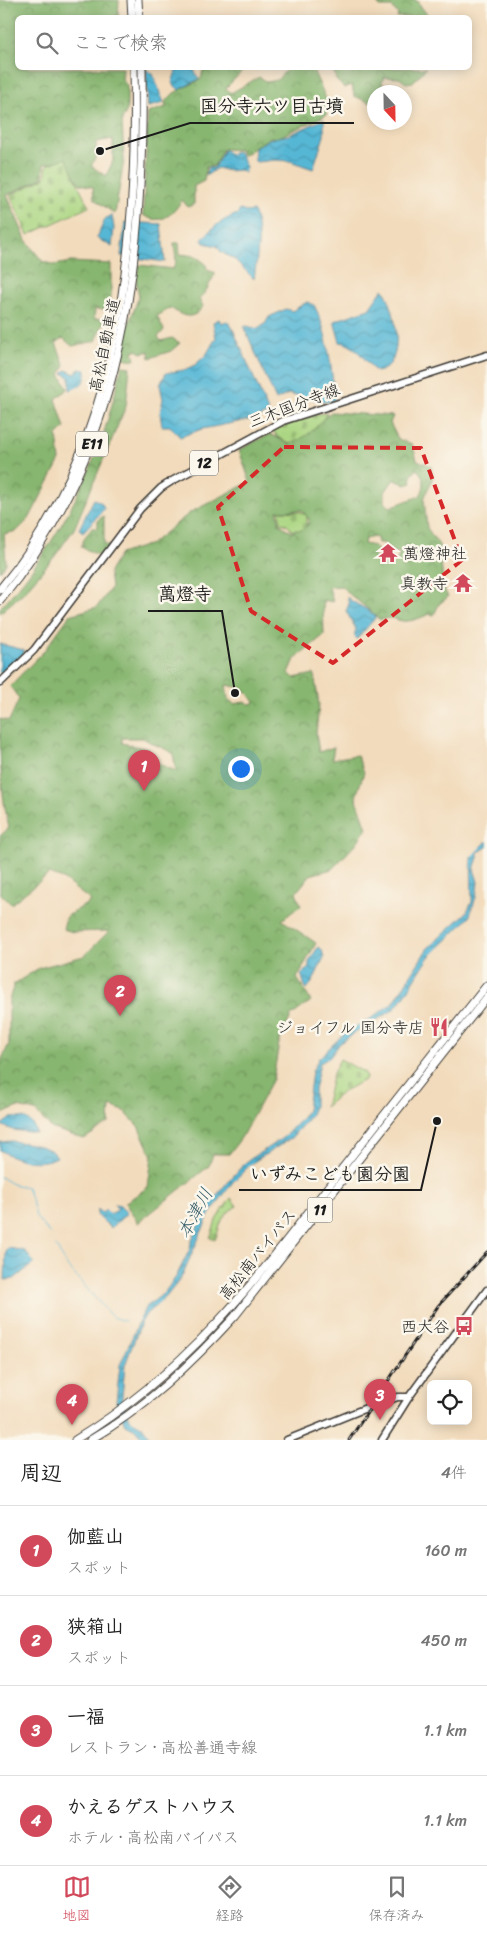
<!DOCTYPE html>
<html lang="ja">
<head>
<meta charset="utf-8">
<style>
  :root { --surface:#fff; --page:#f2f2f2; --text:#222; --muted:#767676; --line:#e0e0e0; --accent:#d1495b }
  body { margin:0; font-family:Sriracha,"Klee One",sans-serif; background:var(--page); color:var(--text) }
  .controls { position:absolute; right:15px; bottom:15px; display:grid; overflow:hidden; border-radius:8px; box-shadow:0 2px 12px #0003 }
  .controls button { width:45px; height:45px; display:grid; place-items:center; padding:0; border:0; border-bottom:1px solid var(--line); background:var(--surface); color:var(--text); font:25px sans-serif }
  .compass { position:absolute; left:367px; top:85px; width:45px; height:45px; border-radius:50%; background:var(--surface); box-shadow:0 2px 12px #0003; rotate:158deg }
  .you { position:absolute; left:240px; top:768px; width:18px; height:18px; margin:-12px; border:4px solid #fff; border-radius:50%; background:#1a73e8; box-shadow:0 0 0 8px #1a73e833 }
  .badge { display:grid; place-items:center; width:32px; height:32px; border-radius:50%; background:var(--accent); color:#fff; font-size:16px; font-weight:700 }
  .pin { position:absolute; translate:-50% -41px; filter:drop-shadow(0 1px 2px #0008) }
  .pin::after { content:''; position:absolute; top:26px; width:18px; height:15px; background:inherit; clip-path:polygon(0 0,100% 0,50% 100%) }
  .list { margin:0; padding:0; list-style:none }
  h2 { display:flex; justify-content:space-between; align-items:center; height:65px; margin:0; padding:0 20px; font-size:21px }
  h2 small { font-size:16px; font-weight:400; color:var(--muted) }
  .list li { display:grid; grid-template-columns:32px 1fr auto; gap:15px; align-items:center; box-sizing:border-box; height:90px; padding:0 20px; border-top:1px solid var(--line) }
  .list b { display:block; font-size:19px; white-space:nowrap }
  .list p { margin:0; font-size:16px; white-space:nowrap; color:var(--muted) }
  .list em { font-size:16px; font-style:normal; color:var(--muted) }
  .icon { flex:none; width:28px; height:28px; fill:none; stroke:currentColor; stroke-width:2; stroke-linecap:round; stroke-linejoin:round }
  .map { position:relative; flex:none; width:487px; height:1440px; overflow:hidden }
  .search { position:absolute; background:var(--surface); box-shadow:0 2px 12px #0003; left:15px; right:15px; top:15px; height:55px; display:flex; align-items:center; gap:12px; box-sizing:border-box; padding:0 18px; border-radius:8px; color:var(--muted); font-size:19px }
  .sheet { height:425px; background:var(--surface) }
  nav { display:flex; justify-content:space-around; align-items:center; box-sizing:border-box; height:70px; border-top:1px solid var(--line); background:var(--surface); font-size:14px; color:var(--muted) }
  nav a { display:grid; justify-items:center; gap:2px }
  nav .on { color:var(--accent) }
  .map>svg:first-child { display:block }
  .forest { fill:url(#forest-crowns); stroke:#526946; fill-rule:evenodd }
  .cemetery { fill:url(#cemetery-stones); stroke:#63784e }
  .water { fill:url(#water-waves); stroke:#396a78 }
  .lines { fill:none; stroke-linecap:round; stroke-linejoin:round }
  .stream { stroke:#56b7d5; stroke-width:1 }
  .major-casing { stroke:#3c3934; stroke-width:9 }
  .highway-casing { stroke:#3c3934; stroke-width:9 }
  .major { stroke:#fff; stroke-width:6 }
  .highway { stroke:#fff; stroke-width:7 }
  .rail-casing { stroke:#1c1c1c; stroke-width:3 }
  .rail { stroke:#fbf7ec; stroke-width:1; stroke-dasharray:4; stroke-linecap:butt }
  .marked { fill:none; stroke:#d62828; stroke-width:4; stroke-dasharray:10 6; stroke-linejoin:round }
  .labels { text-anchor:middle; stroke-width:5; stroke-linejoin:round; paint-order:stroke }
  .shield { fill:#fbf7ec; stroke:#5f5e5a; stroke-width:1 }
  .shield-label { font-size:15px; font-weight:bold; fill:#1c1c1c }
  .street-label { font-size:16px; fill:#1c1c1c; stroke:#fbf7ec }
  .poi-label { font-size:16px; fill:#1c1c1c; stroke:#fbf7ec; text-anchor:end }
  .water-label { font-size:18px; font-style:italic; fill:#335a66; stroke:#fbf7ec }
  .leader { fill:none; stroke:#1c1c1c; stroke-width:2 }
  .callout-dot { fill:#1c1c1c; stroke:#fbf7ec; stroke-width:2 }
  .callout-label { font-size:18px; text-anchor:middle; font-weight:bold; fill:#1c1c1c; stroke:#fbf7ec; stroke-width:5; stroke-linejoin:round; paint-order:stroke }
</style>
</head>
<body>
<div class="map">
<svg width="487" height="1440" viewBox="0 0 487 1440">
  <defs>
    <pattern id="forest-crowns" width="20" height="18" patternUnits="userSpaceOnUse" patternTransform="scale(1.25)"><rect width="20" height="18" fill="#87b66f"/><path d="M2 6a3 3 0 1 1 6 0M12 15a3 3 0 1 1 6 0" fill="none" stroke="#6e935a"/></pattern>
    <pattern id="cemetery-stones" width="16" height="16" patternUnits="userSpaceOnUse" patternTransform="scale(1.25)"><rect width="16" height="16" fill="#aad581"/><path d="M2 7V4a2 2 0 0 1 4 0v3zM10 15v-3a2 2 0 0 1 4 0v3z" fill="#92b66f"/></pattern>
    <pattern id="water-waves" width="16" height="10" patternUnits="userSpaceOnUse" patternTransform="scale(1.25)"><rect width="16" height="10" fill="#56b7d5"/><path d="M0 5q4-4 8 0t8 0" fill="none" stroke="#4694ac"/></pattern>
  </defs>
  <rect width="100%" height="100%" fill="#fbf7ec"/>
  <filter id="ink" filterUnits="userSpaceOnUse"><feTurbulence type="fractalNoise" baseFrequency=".02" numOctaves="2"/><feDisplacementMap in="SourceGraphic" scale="10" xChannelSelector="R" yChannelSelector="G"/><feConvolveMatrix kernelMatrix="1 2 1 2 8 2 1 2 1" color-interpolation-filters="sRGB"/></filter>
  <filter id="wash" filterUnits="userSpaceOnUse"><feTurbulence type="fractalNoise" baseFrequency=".0096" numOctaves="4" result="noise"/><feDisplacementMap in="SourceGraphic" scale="20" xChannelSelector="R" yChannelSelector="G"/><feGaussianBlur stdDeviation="1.12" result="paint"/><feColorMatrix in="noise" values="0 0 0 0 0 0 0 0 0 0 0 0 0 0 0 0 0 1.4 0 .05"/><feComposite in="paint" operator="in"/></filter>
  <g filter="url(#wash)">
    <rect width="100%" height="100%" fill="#f2dbbc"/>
    <g class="forest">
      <path d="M0 0H119L118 17 18 18V68H123L122 80 127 85V110L122 120 124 160 115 214 94 199 93 187 80 184 64 161 44 164 43 178 7 195 26 240 42 261 54 265 71 262 111 264V297L108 310 95 309 94 319H105L96 341 72 346 63 338 56 343 65 366 60 374 68 389 56 399 65 428 57 436 60 460 29 519 17 531 4 534 6 564 0 571ZM113 139V161L106 176 91 166 96 157V142Z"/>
      <polygon points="375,0 416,0 429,17 397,17 398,14 392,7 380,7"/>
      <path d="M206 68H245L226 88 231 93 259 77 267 82 277 80 288 68H312L329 105 326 115 277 138 270 137 243 156 240 150 223 149 214 166 206 167 204 181 194 186V204L188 207 182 200C173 215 160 226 143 215L148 113 166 107 165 102 174 93 201 79 203 69Z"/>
      <polygon points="333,68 426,68 413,82 406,83 399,78 384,77 382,83 386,92 374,92 374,104 354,96 352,85 344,88 336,80"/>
      <path d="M174 243H179L180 254 195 256 206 264 207 270 216 273C209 283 208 291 199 299L203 306C194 321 182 317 171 308L157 316 164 330 158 337 161 341 172 338 180 343 171 351 150 358 149 351 142 353 137 350 133 351 135 360 122 358 126 332 139 296 136 281 139 265 173 269 176 261Z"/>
      <path d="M122 366 130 367 126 406 74 529 55 556 24 592 0 613V608C43 562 76 506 99 446 109 420 115 392 122 366Z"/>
      <path d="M331 412 393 416 390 423 398 439 412 444 417 460 431 466 433 477 424 499 427 528 439 545 444 589 448 597 439 604 434 615 430 614C422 617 412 622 403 621 390 619 395 616 380 620 368 607 353 599 341 586L329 587 333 602 323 600 324 635 295 659 289 673 294 678 314 674 319 704 316 734 319 752 334 747 332 759 357 755 364 772 356 797 367 828 355 845 332 869 310 875 296 893 301 905 282 920 316 943 297 978 311 1001 291 1016 279 1043 273 1079 241 1138 229 1154H213L209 1166 138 1223 125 1203 148 1187 152 1156 138 1126 124 1111 110 1106 109 1123 84 1139 51 1128 35 1111 18 1107 0 1115V1063L9 1044V1000L14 984 39 968 84 956 109 931 73 932 63 929 66 917 91 901 63 879 49 874 11 904 0 893V836L9 828C0 791 0 756 0 719L9 721 19 699 10 686 44 651 70 615 97 607 111 588 109 572 120 554 151 544 191 512 250 482 239 450 270 434 289 444 303 437ZM417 469C425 477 426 486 420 496L390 507 385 502V492L394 479 406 485 412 483 411 476ZM302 510 309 520 307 526 291 532 280 524 277 511ZM374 537 377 538 378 543H383L394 553 400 552 398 558 393 565 387 564 381 554 378 559H373L378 550 374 546 364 544 365 539ZM226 685 243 688 255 702 250 704 244 702 234 704 228 699ZM143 738C153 745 163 747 173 753L176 771 161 765 149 755V749L122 743V738Z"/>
      <polygon points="104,516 104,544 110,546 100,556 81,547 85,537 93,527 95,529 98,526 98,520"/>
    </g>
    <g class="cemetery">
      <polygon points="66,158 89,207 28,235 10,195 45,178 47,165"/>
      <path d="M327 413C318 428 305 438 290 444L276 436 273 430 317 414Z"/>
      <polygon points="279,511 301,512 307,516 306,526 302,530 291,530 288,525 281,523"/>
      <polygon points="340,1059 365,1073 366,1079 344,1091 325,1107 333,1073"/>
      <path d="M231 1198 237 1206C219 1217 222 1223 215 1240L210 1238 217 1218Z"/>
    </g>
    <g class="water">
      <polygon points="177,68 193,68 199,79 179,90 172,83"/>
      <polygon points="146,69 153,74 164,103 148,107"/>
      <polygon points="324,119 324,136 313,169 290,161 275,160 256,162 254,160 255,148 269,139 289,135"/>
      <polygon points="224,150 232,155 234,152 239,152 246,167 244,173 240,170 229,171 217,168 206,176 208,168 214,168"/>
      <path d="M240 210 246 212 253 211C262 232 257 257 254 279L235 260 221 252 217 246 204 243 202 240C211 228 223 219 238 214Z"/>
      <polygon points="112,215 114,228 112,247 97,238 105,219"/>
      <polygon points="125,222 161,224 165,262 121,256"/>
      <path d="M383 289C396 306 408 368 376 372 366 362 356 344 340 342L334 321 369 309Z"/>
      <path d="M307 302 314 305C329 333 331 369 335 400L327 402 288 394 276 400 244 327 247 326 258 329 265 324 269 317 286 309 292 311Z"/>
      <polygon points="219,319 221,323 227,321 232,327 269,413 254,419 202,429 180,437 170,426 162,426 160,413 163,399 160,385 166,373 184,370 195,365 206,355 216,338 213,322"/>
      <path d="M79 369 86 370C87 382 81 386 70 390V377L63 373 66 370 75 374Z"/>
      <polygon points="94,499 102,503 104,509 83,532 79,529"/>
      <path d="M347 597C356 606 367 607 376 617L357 639 354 636 356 629 346 611 349 604Z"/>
      <polygon points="0,644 24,650 22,655 3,673 0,673"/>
      <polygon points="487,841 487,847 477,853 479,855 474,869 478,882 476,897 469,918 428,958 404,997 393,1010 351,1035 340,1043 330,1057 320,1063 314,1090 314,1107 310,1116 291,1138 252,1163 232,1183 209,1215 181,1278 166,1297 146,1314 141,1323 125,1365 122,1397 125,1409 131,1420 143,1427 152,1440 145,1440 134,1428 125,1424 116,1402 120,1365 145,1308 164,1293 176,1277 190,1249 191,1242 205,1210 226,1184 246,1162 284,1137 301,1119 307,1110 312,1072 319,1058 346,1032 375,1016 394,1002 427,949 466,913 472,902 471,857"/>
      <path d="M318 947 322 950 324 958C318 967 315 983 306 989L301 974 309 968V962Z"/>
      <path d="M11 1118C24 1116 33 1120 36 1133L13 1130 1 1125Z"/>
      <path d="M11 1141C24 1143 51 1145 57 1157 39 1166 17 1161 0 1150V1142Z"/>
      <polygon points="114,1204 120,1206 127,1213 111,1228 97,1215 97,1212 98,1209 102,1213 106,1210 110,1214 118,1210"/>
      <polygon points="8,1248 25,1251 34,1263 14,1279 5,1280 6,1251"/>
    </g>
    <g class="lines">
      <g class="stream">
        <polyline points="0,1177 12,1184 27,1187 34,1208"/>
        <polyline points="35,1211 36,1217 50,1234"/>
        <polyline points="56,1246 67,1266 112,1317 125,1321"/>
      </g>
    </g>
  </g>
  <g filter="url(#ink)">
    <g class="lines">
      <g class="major-casing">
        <g id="major">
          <polyline points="0,683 34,650 140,509 161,488 172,481 283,421 487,355"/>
          <polyline points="287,1440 376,1404 398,1397 409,1397"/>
          <polyline points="382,1440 409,1397 487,1290"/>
        </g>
      </g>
      <g class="highway-casing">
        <g id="highway">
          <polyline points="131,0 132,18"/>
          <polyline points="138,0 139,18"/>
          <path d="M0 589C120 446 138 247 134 68"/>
          <path d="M0 601C125 450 145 257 142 68"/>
          <path d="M75 1440C186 1372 252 1286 330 1184 382 1117 435 1051 487 985"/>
          <path d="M90 1440C145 1408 192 1363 235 1316L487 997"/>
        </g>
      </g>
      <use href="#major" class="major"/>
      <use href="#highway" class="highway"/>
      <g class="rail-casing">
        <polyline id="rail" points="349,1440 438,1306 487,1252"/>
      </g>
      <use href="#rail" class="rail"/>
    </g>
  </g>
  <path class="marked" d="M284 447 421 448 462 560 333 663 251 611 218 507Z"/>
  <defs>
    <g id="temple-bare" transform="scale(1.5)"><path d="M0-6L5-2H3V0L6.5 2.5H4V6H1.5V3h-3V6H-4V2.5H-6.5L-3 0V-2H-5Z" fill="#d1495b" stroke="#fbf7ec" stroke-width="2.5" paint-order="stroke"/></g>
    <g id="restaurant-bare" transform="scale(1.5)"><path d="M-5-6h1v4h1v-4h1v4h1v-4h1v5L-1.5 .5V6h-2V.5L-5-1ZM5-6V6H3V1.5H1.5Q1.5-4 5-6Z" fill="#d1495b" stroke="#fbf7ec" stroke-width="2.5" paint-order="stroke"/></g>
    <g id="bus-bare" transform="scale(1.5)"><path d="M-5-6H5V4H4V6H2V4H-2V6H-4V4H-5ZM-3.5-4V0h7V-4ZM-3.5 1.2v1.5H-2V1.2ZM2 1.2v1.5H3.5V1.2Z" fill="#d1495b" stroke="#fbf7ec" stroke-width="2.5" paint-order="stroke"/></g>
  </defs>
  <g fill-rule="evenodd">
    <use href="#temple-bare" x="388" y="553"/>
    <use href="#temple-bare" x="463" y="583"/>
    <use href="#restaurant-bare" x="439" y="1027"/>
    <use href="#bus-bare" x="464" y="1326"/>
  </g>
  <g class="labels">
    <g class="shield">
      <rect x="76" y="431.5" width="32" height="25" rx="4"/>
      <rect x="190" y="450.5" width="28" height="25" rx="4"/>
      <rect x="307.5" y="1197.5" width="25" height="25" rx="4"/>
    </g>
    <g class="shield-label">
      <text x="92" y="449">E11</text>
      <text x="204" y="468">12</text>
      <text x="320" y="1215">11</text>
    </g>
    <g class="street-label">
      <text transform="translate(104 345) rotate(-78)" y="6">高松自動車道</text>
      <text transform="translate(294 405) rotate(-21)" y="6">三木国分寺線</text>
      <text transform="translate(257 1254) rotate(-51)" y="6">高松南バイパス</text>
    </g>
    <g class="poi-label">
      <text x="403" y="559" text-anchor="start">萬燈神社</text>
      <text x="448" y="589">真教寺</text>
      <text x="424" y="1033">ジョイフル 国分寺店</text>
      <text x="449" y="1332">西大谷</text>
    </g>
    <g class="water-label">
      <text transform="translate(195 1213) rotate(-61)" y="6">本津川</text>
    </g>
  </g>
  <path class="leader" d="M100 151L190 123H354M235 693L222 611H148M437 1121L421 1190H239"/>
  <g class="callout-dot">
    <circle cx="100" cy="151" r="5"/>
    <circle cx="235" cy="693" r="5"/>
    <circle cx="437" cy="1121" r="5"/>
  </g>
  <g class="callout-label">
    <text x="272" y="112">国分寺六ツ目古墳</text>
    <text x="185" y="600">萬燈寺</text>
    <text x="330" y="1180">いずみこども園分園</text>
  </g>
</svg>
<div class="controls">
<button><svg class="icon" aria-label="locate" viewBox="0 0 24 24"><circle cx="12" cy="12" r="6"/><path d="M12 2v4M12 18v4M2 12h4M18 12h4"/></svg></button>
</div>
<svg class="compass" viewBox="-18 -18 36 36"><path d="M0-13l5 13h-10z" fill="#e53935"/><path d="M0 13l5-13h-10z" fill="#767676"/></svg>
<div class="you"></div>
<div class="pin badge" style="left:144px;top:791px">1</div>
<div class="pin badge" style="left:120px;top:1016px">2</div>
<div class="pin badge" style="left:380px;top:1420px">3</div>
<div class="pin badge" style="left:72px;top:1425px">4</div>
<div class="search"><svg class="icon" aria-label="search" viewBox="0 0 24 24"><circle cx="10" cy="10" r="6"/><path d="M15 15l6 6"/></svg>ここで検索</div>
</div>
<section class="sheet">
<h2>周辺<small>4件</small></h2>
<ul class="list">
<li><span class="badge">1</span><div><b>伽藍山</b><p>スポット</p></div><em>160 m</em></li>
<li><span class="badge">2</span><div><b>狭箱山</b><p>スポット</p></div><em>450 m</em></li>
<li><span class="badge">3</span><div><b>一福</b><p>レストラン · 高松善通寺線</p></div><em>1.1 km</em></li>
<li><span class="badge">4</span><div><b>かえるゲストハウス</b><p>ホテル · 高松南バイパス</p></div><em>1.1 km</em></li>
</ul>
</section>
<nav>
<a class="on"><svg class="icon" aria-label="map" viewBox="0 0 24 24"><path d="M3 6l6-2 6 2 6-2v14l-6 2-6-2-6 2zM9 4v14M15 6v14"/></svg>地図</a>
<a><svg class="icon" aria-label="directions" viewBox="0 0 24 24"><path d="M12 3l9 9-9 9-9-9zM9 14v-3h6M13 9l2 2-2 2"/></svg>経路</a>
<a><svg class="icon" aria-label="saved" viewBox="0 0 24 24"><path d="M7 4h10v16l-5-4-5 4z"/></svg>保存済み</a>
</nav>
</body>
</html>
